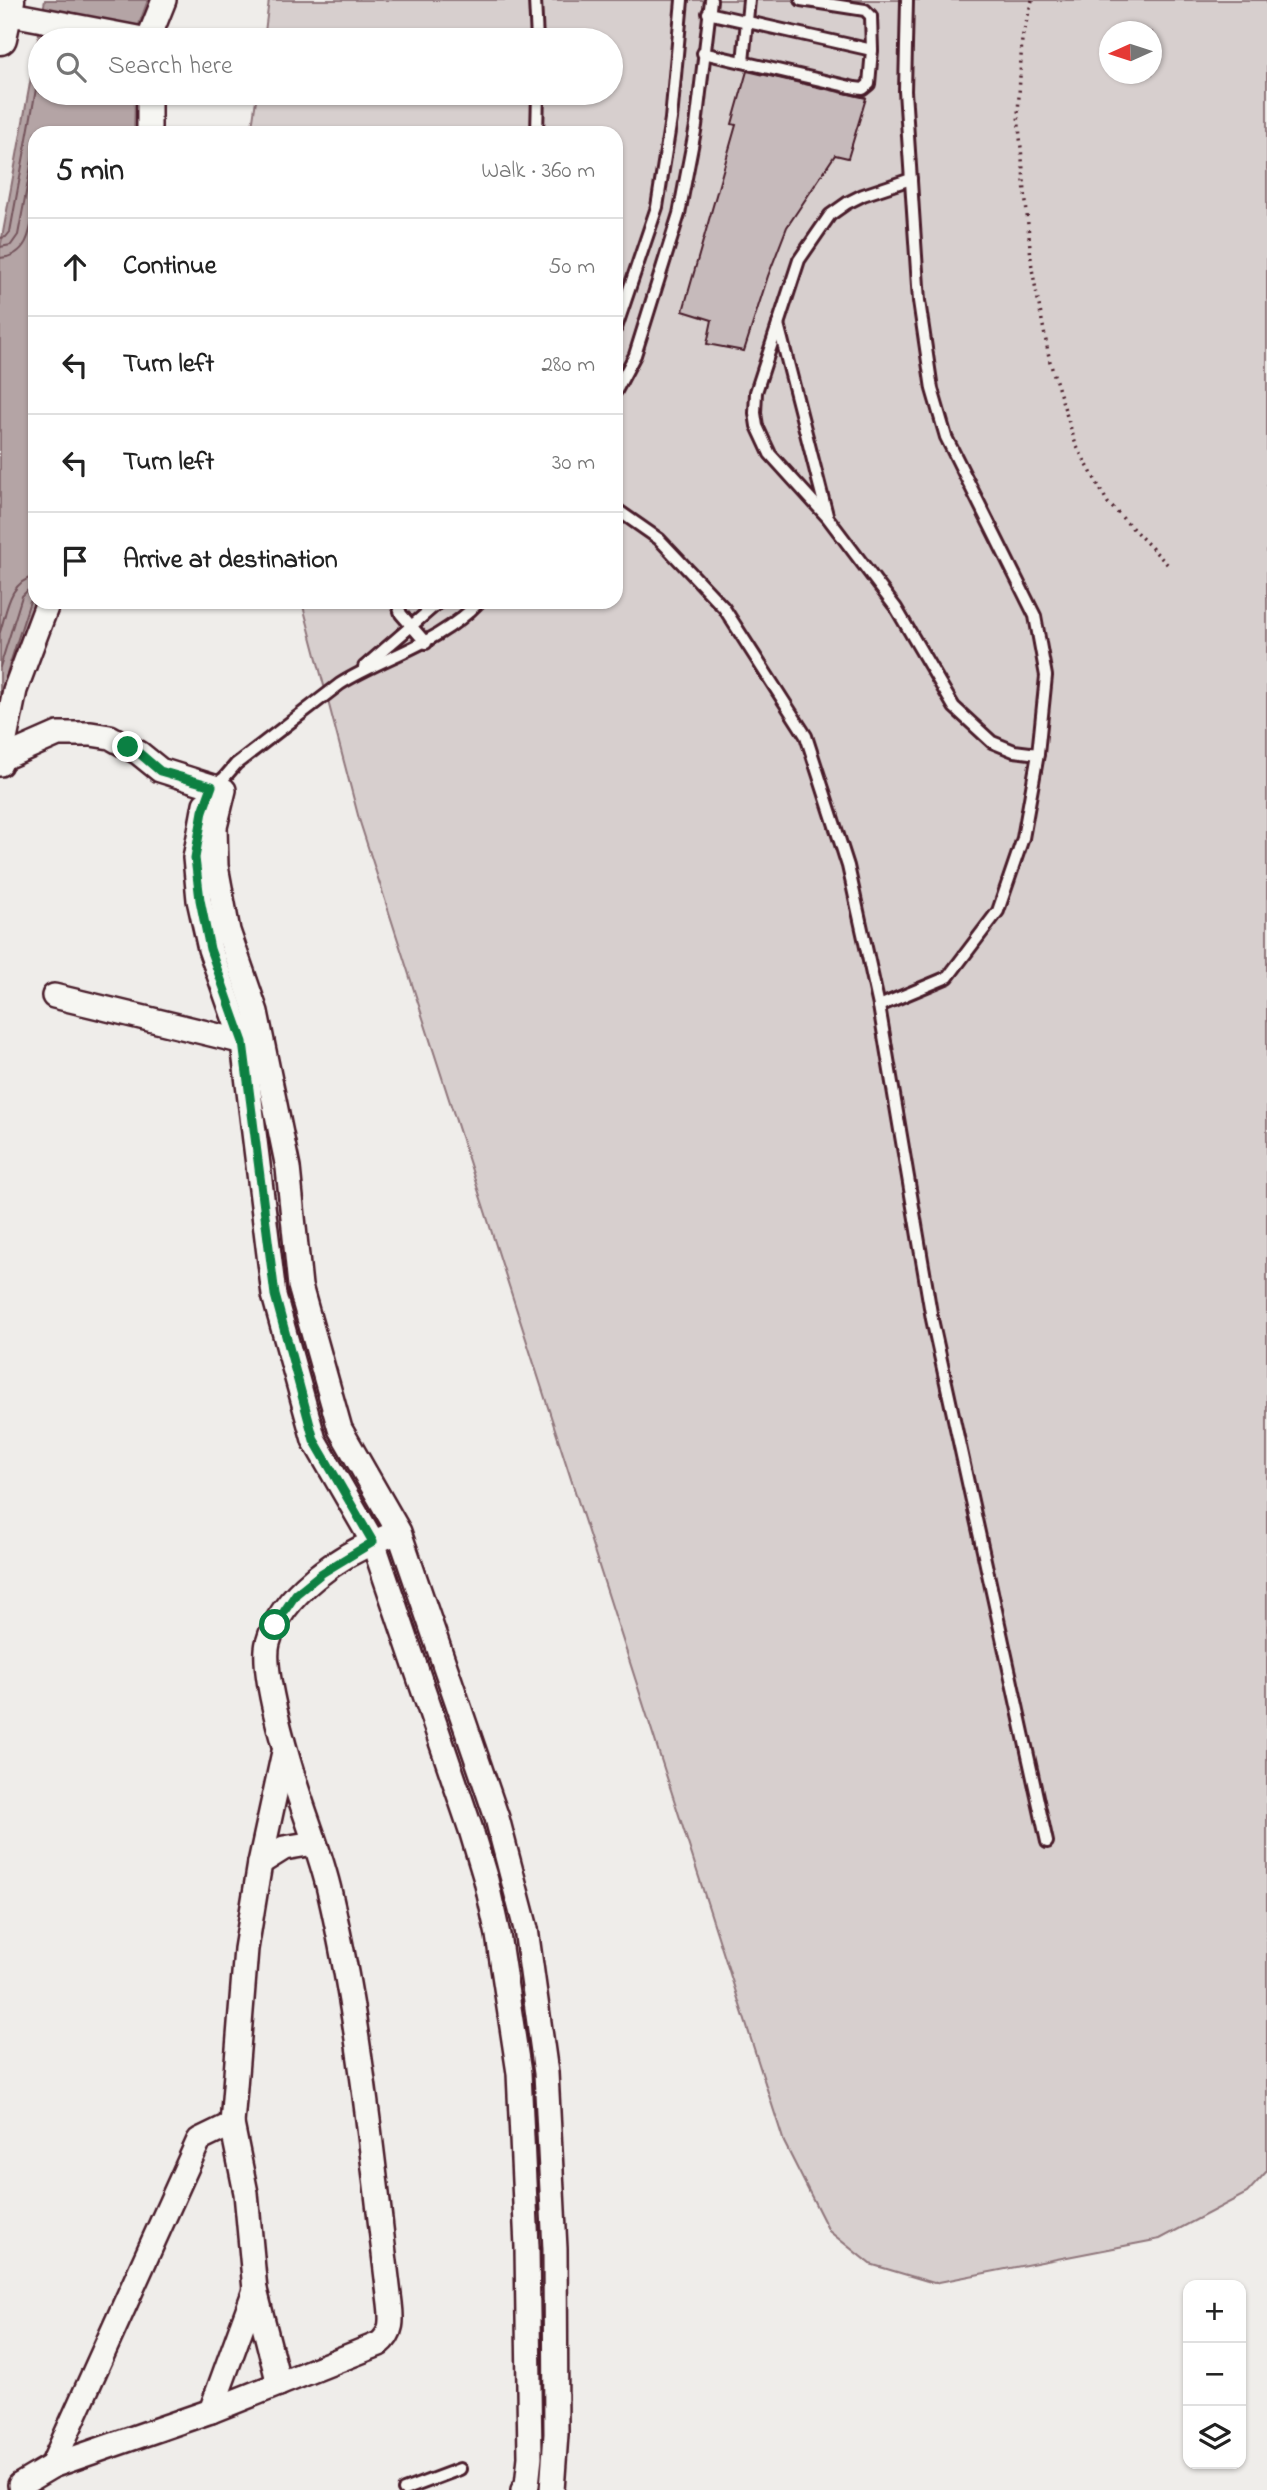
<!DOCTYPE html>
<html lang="en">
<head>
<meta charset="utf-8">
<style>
  :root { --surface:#fff; --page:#f6f6f6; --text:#222; --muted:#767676; --line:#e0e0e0 }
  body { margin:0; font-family:"Indie Flower",sans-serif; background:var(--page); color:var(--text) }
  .controls { position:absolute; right:21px; bottom:21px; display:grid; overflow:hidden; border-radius:14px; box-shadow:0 2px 5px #0004 }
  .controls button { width:63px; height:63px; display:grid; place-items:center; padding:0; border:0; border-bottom:2px solid var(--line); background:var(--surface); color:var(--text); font:35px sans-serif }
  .compass { position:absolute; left:1099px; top:21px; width:63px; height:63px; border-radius:50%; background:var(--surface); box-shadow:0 2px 5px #0004; rotate:267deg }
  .stop { position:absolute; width:21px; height:21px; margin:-16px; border:5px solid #0b8043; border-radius:50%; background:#fff }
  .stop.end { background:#0b8043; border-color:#fff; box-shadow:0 2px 7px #0008 }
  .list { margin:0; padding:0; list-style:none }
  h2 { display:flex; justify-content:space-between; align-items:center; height:91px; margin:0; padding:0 28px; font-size:30px }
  h2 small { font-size:23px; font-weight:400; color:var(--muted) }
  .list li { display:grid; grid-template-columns:46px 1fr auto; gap:21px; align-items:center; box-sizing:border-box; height:98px; padding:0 28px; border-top:2px solid var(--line) }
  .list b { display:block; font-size:26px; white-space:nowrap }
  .list em { font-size:23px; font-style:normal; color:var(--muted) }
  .icon { flex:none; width:38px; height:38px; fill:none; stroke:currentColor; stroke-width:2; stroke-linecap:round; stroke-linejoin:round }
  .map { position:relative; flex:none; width:1267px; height:2490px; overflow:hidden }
  .search { position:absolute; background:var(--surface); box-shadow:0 2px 5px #0004; left:28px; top:28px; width:595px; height:77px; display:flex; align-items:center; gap:18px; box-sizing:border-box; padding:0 24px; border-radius:38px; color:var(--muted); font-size:26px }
  .panel { position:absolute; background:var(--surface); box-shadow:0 2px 5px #0004; left:28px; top:126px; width:595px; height:483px; border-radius:21px }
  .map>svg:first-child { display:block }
  .green { fill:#d7cfce; stroke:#90777c; stroke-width:2; fill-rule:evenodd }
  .water { fill:#b4a4a5; stroke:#8a6f74; stroke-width:2 }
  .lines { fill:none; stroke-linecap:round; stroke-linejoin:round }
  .shore { stroke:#74545c; stroke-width:2 }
  .building { fill:#c6babb; stroke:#4a1f2b; stroke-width:2 }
  .service-casing { stroke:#4a1f2b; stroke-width:16 }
  .minor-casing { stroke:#4a1f2b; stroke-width:28 }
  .secondary-casing { stroke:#4a1f2b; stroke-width:37 }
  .path { stroke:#4a1f2b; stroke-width:3.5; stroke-dasharray:2 5; stroke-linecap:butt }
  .service { stroke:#f6f6f2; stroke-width:10 }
  .minor { stroke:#f6f6f2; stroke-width:23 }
  .secondary { stroke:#f6f6f2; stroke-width:32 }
  .route { stroke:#0b8043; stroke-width:9 }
</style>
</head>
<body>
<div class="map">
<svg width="1267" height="2490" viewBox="0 0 1267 2490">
  <rect width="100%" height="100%" fill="#efedea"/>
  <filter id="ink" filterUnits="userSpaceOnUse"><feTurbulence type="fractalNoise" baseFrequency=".0143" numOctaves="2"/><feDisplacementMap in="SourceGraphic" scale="14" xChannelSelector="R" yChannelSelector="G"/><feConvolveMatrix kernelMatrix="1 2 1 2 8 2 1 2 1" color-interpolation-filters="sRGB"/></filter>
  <g filter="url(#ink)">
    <path class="green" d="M269 0H1267V2171L1247 2193 1160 2239 934 2283 870 2264 829 2231 784 2142 359 819 302 602H616V133H251L257 93H611V40H264ZM1110 32H1152V74H1110Z"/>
    <polygon class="water" points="45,0 148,0 138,27 137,40 40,40 40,93 135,93 134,133 35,133 35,602 37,602 0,720 0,249"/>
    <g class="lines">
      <g class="shore">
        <polyline points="0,238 6,237 10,232 40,67"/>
        <polyline points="0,247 11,245 18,235 35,145"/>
        <path d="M0 258C30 256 31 227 35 203"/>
        <path d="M0 632C7 610 9 582 35 576"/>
        <polyline points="0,667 22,596 28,590 35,587"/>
        <polyline points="7,673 30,601 35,596"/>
      </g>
    </g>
    <polygon class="building" points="747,71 866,98 848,158 835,155 787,227 768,276 744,351 707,344 712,320 683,311 736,125 732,124"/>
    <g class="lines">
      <g class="service-casing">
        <g id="service">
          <polyline points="535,0 537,40"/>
          <polyline points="801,0 865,10 871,16 872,50"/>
          <polyline points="703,53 855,88 863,89 869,84 872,50 708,13"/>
          <polyline points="743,62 749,0"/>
          <polyline points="537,133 538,93"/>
          <polyline points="911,179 863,195 847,203 830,215 799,260 756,392 755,413 757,426 770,454 828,518 896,608 954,707 992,742 1014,751 1038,754"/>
          <polyline points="778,324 827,515"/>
          <polyline points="616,328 657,207 671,119 682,0"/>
          <polyline points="616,391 635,355 679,214 696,126 711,0"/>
          <polyline points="616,509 659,539 724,608 806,736 848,866 879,1006 932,1319 1047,1842"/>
          <polyline points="397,602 401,614 426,643"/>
          <polyline points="364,667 439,602"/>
          <path d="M213 786 224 778 236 764 340 684C387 655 439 644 479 602"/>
          <polyline points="879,1006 948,977 998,911 1023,838 1038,754 1046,676 1035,616 946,437 932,389 919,301 905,91 907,0"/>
          <polyline points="404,2490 460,2469"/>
        </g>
      </g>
      <g class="minor-casing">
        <g id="minor">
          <polyline points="6,13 148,40"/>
          <polyline points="148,40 164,0"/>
          <polyline points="149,93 149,133"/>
          <polyline points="1,759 58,734 91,734 110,737 139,753 160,770 224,790 215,827 216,866 228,931 256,1012 288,1168 300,1286 340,1429 399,1532 497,1818 526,1929 546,2073 555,2249 556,2434 552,2490"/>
          <polyline points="0,764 15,690 48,602"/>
          <polyline points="205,804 195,858 199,900 210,949 243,1043 274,1295 314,1440 373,1542 471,1830 486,1880 498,1935 519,2073 527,2247 530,2457 527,2485 523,2490"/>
          <polyline points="54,996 252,1044"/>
          <polyline points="260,1863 284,1848 314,1843"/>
          <polyline points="232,2124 246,2193 255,2290 279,2384"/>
          <polyline points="211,2411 255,2290"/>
          <polyline points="52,2466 199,2140 232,2124 246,1949 260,1863 284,1752"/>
          <path d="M20 2485 52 2466 211 2411 379 2344C393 2333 392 2320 390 2303 373 2167 361 2028 330 1894 322 1857 306 1819 295 1783 286 1754 261 1670 268 1643 281 1594 341 1554 386 1537"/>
        </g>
      </g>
      <g class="secondary-casing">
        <polyline id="secondary" points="0,38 8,0"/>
      </g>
      <polyline class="path" points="1032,0 1022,38 1018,115 1032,269 1050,362 1076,445 1108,503 1170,567"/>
      <use href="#service" class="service"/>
      <use href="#minor" class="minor"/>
      <use href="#secondary" class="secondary"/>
    </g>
  </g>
  <g class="lines" filter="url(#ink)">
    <polyline class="route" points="128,747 139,753 160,771 212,786 203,811 195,858 200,900 210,949 243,1042 275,1295 314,1440 373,1542 322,1573 296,1594 275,1625"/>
  </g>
</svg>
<div class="controls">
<button>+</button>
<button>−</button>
<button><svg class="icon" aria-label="layers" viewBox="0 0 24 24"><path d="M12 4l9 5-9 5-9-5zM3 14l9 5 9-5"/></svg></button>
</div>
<svg class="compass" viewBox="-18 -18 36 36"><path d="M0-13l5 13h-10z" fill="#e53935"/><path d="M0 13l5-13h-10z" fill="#767676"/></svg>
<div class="stop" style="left:275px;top:1625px"></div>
<div class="stop end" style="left:128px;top:747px"></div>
<div class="search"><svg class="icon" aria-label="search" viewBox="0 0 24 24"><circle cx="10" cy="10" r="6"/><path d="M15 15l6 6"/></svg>Search here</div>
<section class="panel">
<h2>5 min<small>Walk · 360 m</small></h2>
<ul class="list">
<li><svg class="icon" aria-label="ahead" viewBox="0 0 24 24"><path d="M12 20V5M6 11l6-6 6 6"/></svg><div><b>Continue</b></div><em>50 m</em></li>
<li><svg class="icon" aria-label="left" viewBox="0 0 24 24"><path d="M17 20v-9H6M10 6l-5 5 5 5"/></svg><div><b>Turn left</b></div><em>280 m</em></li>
<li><svg class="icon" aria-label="left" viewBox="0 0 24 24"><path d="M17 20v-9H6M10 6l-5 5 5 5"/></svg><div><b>Turn left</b></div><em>30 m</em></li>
<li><svg class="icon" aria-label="arrive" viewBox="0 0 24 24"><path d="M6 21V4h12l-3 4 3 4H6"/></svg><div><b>Arrive at destination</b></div></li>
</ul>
</section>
</div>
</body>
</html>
